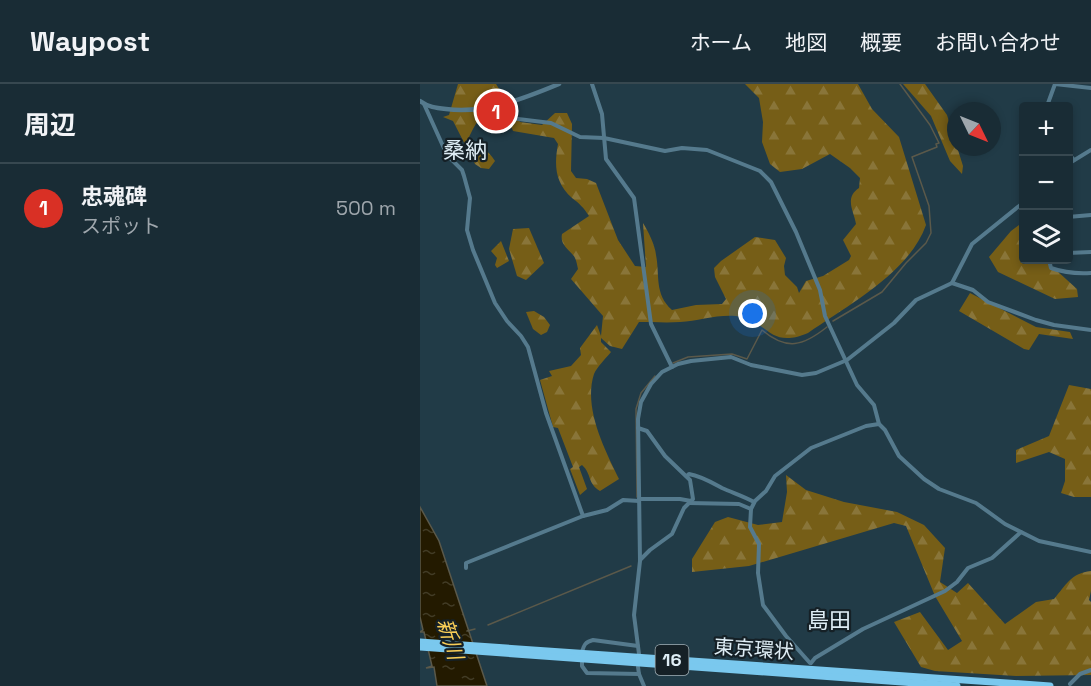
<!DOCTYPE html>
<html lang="ja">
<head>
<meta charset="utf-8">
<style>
  :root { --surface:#192c35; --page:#263841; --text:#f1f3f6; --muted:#9fa7ad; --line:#374850; --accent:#d93025 }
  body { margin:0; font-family:"Space Grotesk","Noto Sans JP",sans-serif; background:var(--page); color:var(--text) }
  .controls { position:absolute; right:18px; top:18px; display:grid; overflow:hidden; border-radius:6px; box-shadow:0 3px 9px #0003 }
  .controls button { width:54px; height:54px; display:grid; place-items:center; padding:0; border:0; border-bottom:2px solid var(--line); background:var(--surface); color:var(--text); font:30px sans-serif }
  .compass { position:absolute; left:527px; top:18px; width:54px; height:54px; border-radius:50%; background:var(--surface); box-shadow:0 3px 9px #0003; rotate:133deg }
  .you { position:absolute; left:333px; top:230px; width:21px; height:21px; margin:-15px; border:4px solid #fff; border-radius:50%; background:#1a73e8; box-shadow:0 0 0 9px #1a73e833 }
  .badge { display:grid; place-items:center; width:39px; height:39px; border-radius:50%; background:var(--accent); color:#fff; font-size:20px; font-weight:700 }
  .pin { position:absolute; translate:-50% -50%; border:3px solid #fff; box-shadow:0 2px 6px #0006 }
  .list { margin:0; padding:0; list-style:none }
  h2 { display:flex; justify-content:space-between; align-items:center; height:78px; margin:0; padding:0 24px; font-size:26px }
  h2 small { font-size:20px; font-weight:400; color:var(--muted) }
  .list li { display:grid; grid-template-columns:39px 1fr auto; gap:18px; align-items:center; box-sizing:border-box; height:90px; padding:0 24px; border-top:2px solid var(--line) }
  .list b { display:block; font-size:22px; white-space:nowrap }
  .list p { margin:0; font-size:20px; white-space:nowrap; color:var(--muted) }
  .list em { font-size:20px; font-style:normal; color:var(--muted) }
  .icon { flex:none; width:33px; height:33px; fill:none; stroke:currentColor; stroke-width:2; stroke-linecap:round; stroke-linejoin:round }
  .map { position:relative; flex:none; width:671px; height:602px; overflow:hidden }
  header { display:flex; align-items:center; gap:36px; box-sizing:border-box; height:84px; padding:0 30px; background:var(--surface); border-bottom:2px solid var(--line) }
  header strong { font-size:28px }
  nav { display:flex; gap:33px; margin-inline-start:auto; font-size:21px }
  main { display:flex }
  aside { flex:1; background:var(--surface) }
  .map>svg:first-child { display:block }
  .forest { fill:url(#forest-firs) }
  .water { fill:url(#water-ripples); stroke:#5b594a; stroke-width:1.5 }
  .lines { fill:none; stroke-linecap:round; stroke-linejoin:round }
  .stream { stroke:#5b594a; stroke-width:1.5 }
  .minor { stroke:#557a8d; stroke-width:4 }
  .tertiary { stroke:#557a8d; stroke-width:4.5 }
  .trunk { stroke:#7ac8ee; stroke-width:7 }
  .labels { text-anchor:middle; stroke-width:4.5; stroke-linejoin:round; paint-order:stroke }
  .shield { fill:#152026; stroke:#a2b0b7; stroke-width:1.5 }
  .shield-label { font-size:18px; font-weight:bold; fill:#deedf5 }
  .street-label { font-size:20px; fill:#deedf5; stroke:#152026 }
  .water-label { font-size:21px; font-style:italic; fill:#f9ce57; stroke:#152026 }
  .quarter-label { font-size:22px; fill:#deedf5; stroke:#152026 }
</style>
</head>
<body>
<header>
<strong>Waypost</strong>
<nav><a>ホーム</a><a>地図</a><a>概要</a><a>お問い合わせ</a></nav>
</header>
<main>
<aside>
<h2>周辺<small></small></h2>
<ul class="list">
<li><span class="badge">1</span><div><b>忠魂碑</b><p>スポット</p></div><em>500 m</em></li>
</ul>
</aside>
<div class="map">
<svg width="671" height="602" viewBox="0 0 671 602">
  <defs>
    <pattern id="forest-firs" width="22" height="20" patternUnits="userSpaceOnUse" patternTransform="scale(1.5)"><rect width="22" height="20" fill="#765e17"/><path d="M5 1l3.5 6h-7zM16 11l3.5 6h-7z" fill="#897539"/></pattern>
    <pattern id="water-ripples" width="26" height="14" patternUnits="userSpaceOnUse" patternTransform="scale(1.5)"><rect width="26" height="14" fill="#231a00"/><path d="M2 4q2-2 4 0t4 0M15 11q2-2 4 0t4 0" fill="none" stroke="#423c26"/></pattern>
  </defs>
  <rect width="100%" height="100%" fill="#213b47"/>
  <g class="forest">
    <path d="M38 0H76L100 38 122 41 135 29H147L152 40 151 87 156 94 167 95 176 99 198 156 215 182 226 183 223 139C228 147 235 161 236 171 240 191 234 210 252 226L276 221 302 220 306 215 295 193 294 184 301 177 335 153 355 156 366 174 364 182 365 191 377 203 379 209 386 197 403 192 429 176 431 172 423 156 436 140C434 127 424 114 439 104L440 94 430 84 410 70 382 85 360 88 350 80 342 58 343 38 339 14 325 0H438L452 25 479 53 506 141C489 189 428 221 388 249 348 266 348 235 316 232 298 230 278 237 260 238 247 239 232 238 219 238L202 265 190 262 181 254V258L191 268C186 274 177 283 174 290 163 324 185 366 199 395L180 407C167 399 172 390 162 381L159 383 167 405 160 411 150 385 153 383 138 344 133 343 120 296 132 292 129 287 151 282 161 271 160 264 177 241 181 252 183 232 151 195 158 185C157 180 156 174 153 171 147 164 140 160 142 150L169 132C164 124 159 119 152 114 135 98 134 82 138 60L134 54 93 47 86 29C61 27 59 33 49 53 58 62 68 65 75 77L69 85 61 84 55 80 33 37 23 33 29 31Z"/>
    <polygon points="483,0 505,0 527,31 543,82 542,90 530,77 511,32"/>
    <polygon points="603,138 604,176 625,176 657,205 658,213 635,215 578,188 569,173 591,147"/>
    <polygon points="109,144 124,179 106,196 97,192 89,165 93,145"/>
    <polygon points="81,157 89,177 77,184 75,181 77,174 71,167"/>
    <polygon points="550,209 616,243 650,248 653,255 619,250 609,266 604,265 539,227"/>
    <polygon points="114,227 124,233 130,241 127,248 121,251 113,245 106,228"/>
    <polygon points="649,301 671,305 671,413 654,413 641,409 645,397 645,375 629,368 596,379 596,366 629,352"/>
    <path d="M366 391 386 406 424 418 477 428 504 441 525 464 520 498 537 509 548 499 585 540 616 518 634 515C646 501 651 489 671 487V507L669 516 671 518V591L596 592 515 587 501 583 474 538 500 528 528 566 542 557 515 512 486 442 474 439 329 482 272 488V475L295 438 308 433 338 441 362 438 367 408Z"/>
  </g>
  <polygon class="water" points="0,423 19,457 67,602 17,602 14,583 6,584 12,582 4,548 0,548 3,546 0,533"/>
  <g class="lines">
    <g class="stream">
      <polyline points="413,237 462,208 486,179 506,159 511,149 509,122 492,73 517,63 516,60 519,59 510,41 480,0"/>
      <path d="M253 279 268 273 312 270 327 275 342 246C367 267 383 262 407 243"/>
      <polyline points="217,413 216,325 221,309 235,292"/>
      <polyline points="68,541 211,482"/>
      <polyline points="47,547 55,545"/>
    </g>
    <g class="minor">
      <polyline points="172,0 182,30 186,75 214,114 231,240 252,283"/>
      <polyline points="635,0 671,4"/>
      <polyline points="4,20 27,71 42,86 44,92 50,114 47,146 53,166 75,219 87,237 101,252 108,263 126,329 163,432"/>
      <polyline points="627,22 635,0"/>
      <polyline points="55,27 82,33 131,39 160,53 184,54 245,67 262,64 287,66 340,87 351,98 376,148 400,206 405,232 437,301 454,321 459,340 465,346 479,372 504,395 519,405 556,419 585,440 619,457 671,468"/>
      <polyline points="648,69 654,76"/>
      <polyline points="648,80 671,66"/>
      <polyline points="648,133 671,131"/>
      <polyline points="648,169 671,168"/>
      <path d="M629 176 631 184C645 189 656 190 671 189"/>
      <polyline points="532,199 553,206 568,218 616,236 634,241 671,246"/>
      <polyline points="218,344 227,347 245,372 270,396 273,415 264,424 252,450 230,466 220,476"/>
      <path d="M267 392 269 390C281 392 291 398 302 404 313 409 323 412 334 418"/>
      <polyline points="219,415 260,415 271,417"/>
      <polyline points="269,419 319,420 331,425"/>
      <polyline points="46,484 46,479 163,432 187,426 203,416 219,417"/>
      <path d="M162 568C164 561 165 558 173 556L218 562"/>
      <polyline points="219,570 214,531 220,477 218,335 221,318 231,300 242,288 258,280 271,277 311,273 331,281 382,291 396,289 427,276 474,239 496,216 532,199 552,160 604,118"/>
      <polyline points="162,576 162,582 167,589 219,590"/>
      <polyline points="390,579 366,552 343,521 338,489 339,460 330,443 331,425 335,417 346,407 355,392 391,364 446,342 459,340"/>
      <polyline points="391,579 395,574 443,545 525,507 537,498 548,484 572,474 601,448"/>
      <polyline points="218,583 219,590 224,602"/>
      <polyline points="650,600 660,590 671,586"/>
    </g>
    <path class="tertiary" d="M0 17C8 23 16 24 26 25 65 30 103 15 139 0"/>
    <g class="trunk">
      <polyline points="0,558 630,602"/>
      <polyline points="0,563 537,602"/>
    </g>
  </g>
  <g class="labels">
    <rect class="shield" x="235.5" y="561" width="33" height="30" rx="4.5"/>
    <g class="shield-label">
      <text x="252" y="582">16</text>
    </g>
    <g class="street-label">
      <text transform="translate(334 565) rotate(4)" y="7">東京環状</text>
    </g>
    <g class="water-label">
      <text transform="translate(30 555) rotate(73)" y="7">新川</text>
    </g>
    <g class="quarter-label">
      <text x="45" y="74">桑納</text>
      <text x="409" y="544">島田</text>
    </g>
  </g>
</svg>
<div class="controls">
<button>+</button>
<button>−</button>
<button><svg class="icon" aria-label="layers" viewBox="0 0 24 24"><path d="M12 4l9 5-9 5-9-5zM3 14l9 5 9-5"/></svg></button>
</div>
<svg class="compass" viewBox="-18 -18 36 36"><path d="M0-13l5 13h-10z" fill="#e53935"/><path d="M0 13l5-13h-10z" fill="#9fa7ad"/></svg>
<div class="you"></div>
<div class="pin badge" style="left:76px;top:27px">1</div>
</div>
</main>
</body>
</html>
